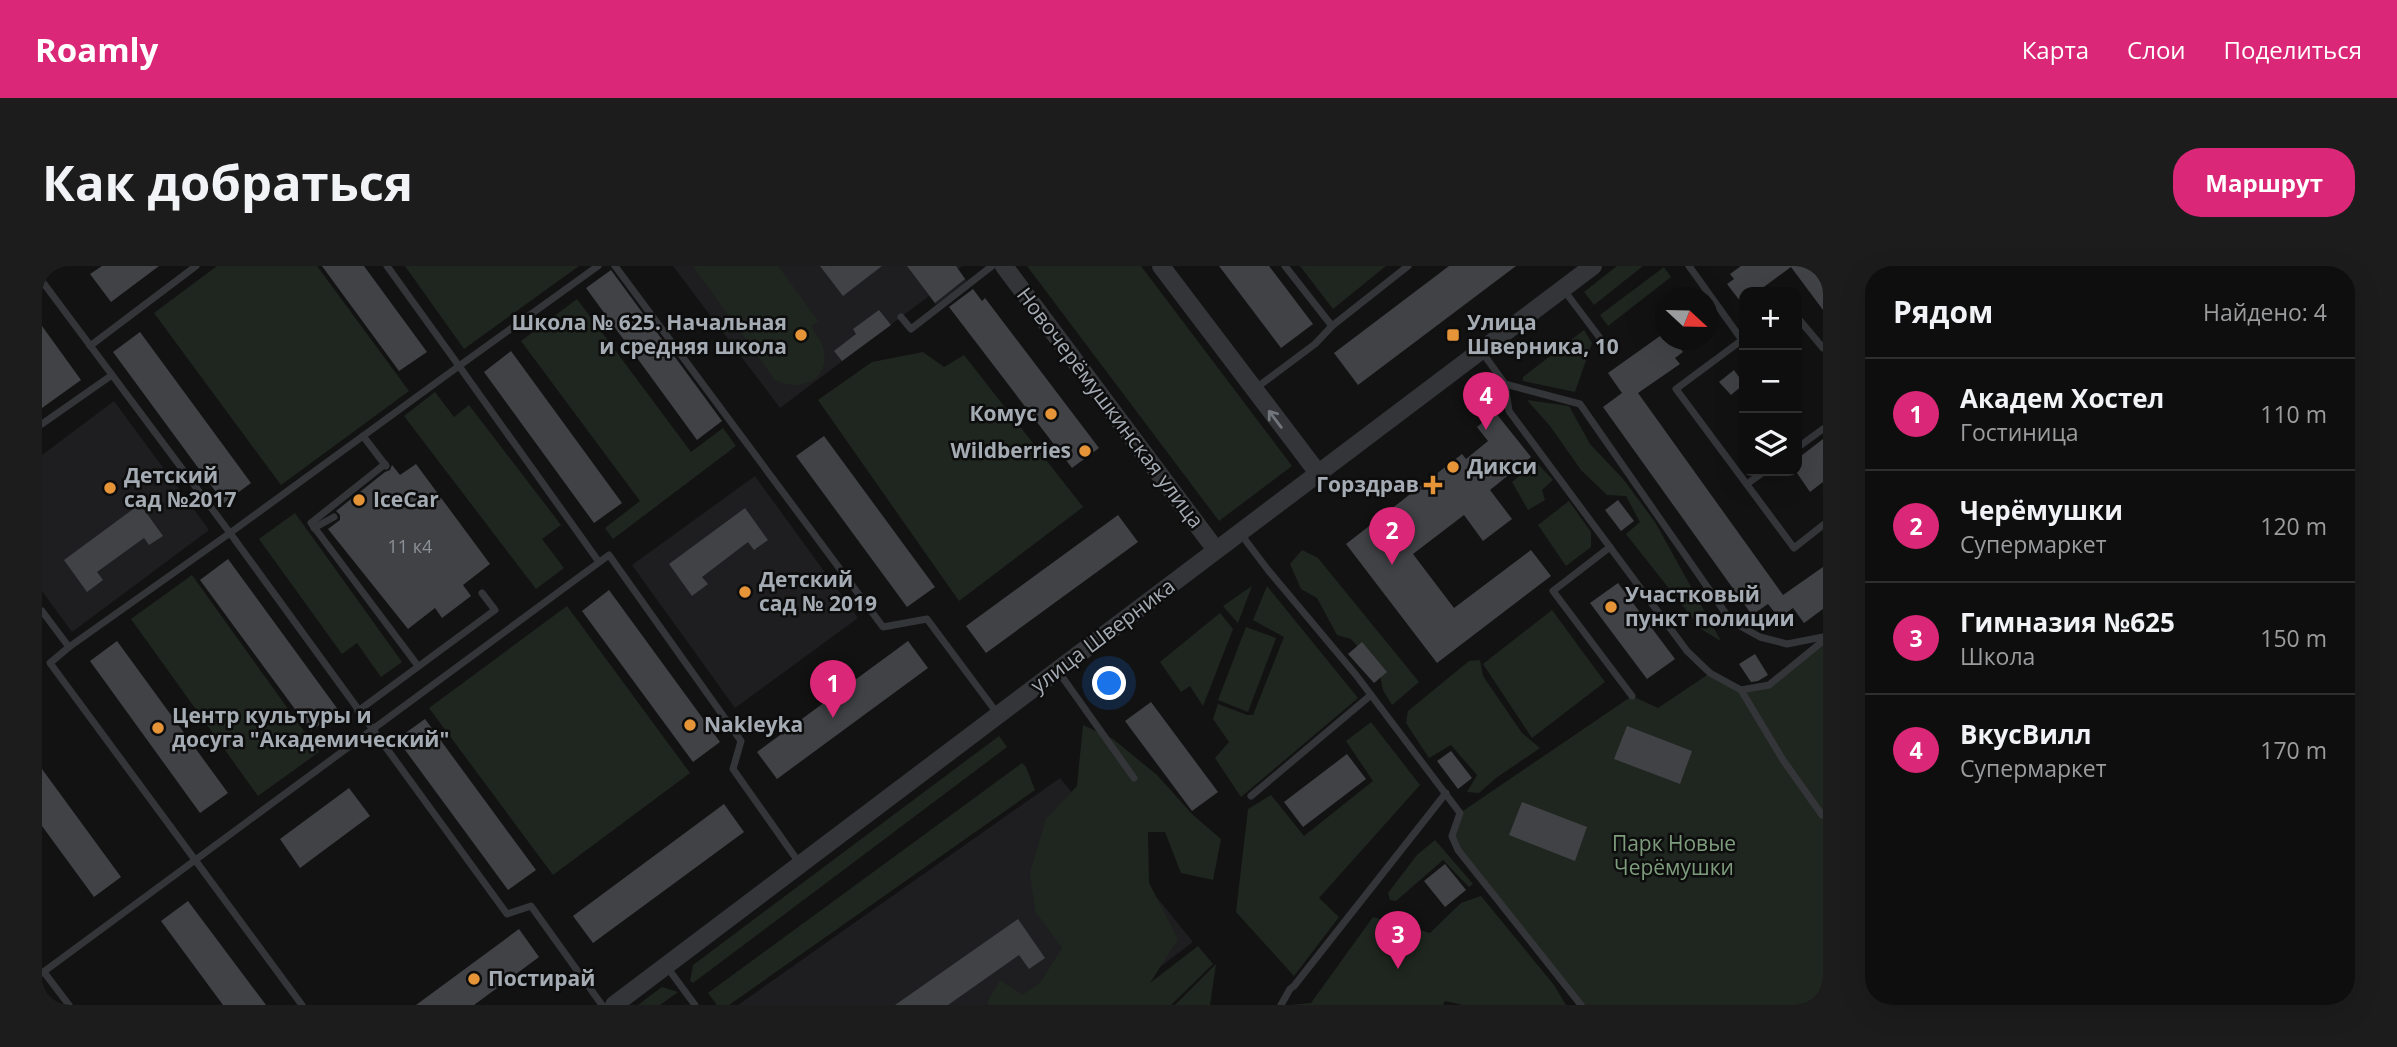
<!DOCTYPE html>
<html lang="ru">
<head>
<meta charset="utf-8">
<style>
  :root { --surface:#0e0e0e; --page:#1c1c1c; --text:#f1f3f6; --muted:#9b9c9e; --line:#2e2e2e; --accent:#db2777 }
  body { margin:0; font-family:"Open Sans",sans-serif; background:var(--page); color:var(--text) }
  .controls { position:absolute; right:21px; top:21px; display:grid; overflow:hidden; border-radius:14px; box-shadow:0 7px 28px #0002 }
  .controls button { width:63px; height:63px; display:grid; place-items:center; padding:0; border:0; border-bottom:2px solid var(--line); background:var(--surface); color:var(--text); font:35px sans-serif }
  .compass { position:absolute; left:1613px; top:21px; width:63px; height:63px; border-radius:50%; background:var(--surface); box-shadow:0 7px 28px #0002; rotate:112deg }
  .you { position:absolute; left:1068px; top:418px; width:24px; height:24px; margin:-18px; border:5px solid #fff; border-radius:50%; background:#1a73e8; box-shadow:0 0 0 10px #1a73e833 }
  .badge { display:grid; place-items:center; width:46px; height:46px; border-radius:50%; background:var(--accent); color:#fff; font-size:23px; font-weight:700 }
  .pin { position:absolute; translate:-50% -58px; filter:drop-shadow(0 2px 4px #0008) }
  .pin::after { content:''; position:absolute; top:37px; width:24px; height:21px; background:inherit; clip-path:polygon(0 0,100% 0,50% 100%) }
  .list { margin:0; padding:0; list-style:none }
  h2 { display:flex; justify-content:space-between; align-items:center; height:91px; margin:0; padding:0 28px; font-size:30px }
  h2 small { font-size:23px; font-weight:400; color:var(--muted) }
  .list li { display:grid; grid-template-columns:46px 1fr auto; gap:21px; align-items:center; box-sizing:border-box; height:112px; padding:0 28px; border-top:2px solid var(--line) }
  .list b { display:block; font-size:26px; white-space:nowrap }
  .list p { margin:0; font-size:23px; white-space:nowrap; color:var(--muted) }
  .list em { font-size:23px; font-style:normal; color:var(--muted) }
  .icon { flex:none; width:38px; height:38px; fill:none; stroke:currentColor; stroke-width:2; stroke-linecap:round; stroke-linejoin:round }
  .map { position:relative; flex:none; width:1781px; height:739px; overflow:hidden; border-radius:28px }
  header { display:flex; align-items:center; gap:42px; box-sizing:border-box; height:98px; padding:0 35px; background:var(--accent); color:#fff }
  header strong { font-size:33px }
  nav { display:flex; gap:38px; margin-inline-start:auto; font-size:24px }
  .intro { display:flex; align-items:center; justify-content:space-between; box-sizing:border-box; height:168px; padding:0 42px }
  h1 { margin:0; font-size:49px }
  .button { padding:18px 32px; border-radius:28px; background:var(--accent); color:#fff; font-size:24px; font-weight:700 }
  main { display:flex; gap:42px; padding:0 42px }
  aside { flex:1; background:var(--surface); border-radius:28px; box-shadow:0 7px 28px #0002 }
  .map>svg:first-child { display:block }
  .built { fill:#1e1e20 }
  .green { fill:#1f261f }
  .building { fill:#414246 }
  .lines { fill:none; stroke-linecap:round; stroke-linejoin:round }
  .service { stroke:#333538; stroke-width:7 }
  .tertiary { stroke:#333538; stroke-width:18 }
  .oneway { stroke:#71767c }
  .poi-dot { fill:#e59538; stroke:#0d0d0e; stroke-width:2.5 }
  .labels { text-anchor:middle; stroke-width:5; stroke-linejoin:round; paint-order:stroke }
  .number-label { font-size:18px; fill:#8b9198 }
  .poi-label { font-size:21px; font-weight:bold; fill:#a4abb3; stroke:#0d0d0e; text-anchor:start }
  .street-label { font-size:21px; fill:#a4abb3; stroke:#0d0d0e }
  .park-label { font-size:21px; fill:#7e9d7c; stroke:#0d0d0e }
</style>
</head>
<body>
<header>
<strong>Roamly</strong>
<nav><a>Карта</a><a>Слои</a><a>Поделиться</a></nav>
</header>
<div class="intro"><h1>Как добраться</h1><a class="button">Маршрут</a></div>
<main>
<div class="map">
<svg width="1781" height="739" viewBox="0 0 1781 739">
  <rect width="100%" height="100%" fill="#121213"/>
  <g class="built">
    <polygon points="631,0 920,0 916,3 925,15 894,39 887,30 738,142"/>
    <polygon points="72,135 167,264 30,366 0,325 0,189"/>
    <polygon points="713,210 816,352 693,442 590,299"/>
    <polygon points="1018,512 1151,676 1068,739 696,739"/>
  </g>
  <g class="green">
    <polygon points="175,0 275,0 367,125 239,219 112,47"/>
    <polygon points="363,0 537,0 422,83"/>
    <path d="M651 0H736L776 55 769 60C773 68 781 76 782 85 787 116 757 126 733 114Z"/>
    <polygon points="985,0 1099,0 1250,200 1177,255"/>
    <polygon points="1258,0 1344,0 1291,43"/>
    <polygon points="1575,0 1601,0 1552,39 1542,26"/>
    <polygon points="1622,1 1629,11 1566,60 1558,49"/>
    <polygon points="535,33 649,186 681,162 694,180 571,273 563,262 598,235 479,75"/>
    <polygon points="1542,64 1550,77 1533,126 1481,115 1481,111"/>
    <polygon points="881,86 902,101 922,89 1041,241 917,335 776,134 830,96"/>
    <polygon points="393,126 412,151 427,139 519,259 500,273 522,302 494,323 362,150"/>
    <polygon points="1485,134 1527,140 1548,178 1582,214 1613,256 1679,375 1659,363 1584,268 1598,256 1584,230 1565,229 1539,204 1508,160"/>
    <polygon points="1494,196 1511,214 1500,224 1503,234 1486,244 1470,216"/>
    <polygon points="1527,235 1549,266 1549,281 1524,300 1496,259"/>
    <polygon points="253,247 360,396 339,411 315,377 300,388 217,273"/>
    <polygon points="1260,284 1276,292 1377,416 1350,439 1341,424 1337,405 1309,373 1295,369 1275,332 1259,323 1248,298"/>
    <polygon points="150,309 277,486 216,530 89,353"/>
    <polygon points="1210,320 1196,357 1181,340"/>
    <polygon points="1225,320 1316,432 1199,531 1173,492 1187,476 1171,453 1176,438 1205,449 1211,449 1242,371 1211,354"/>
    <polygon points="525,340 648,507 511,609 387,442"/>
    <polygon points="1510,344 1563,416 1490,472 1441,398"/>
    <polygon points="1178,347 1191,363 1161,440 1148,420 1139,426 1118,396"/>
    <polygon points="1204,361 1234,372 1206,446 1176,434"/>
    <polygon points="1781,375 1781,739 1539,739 1416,584 1410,570 1418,547 1590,430 1616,442 1668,407 1699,424 1727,419"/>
    <polygon points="1438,394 1441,410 1480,467 1498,482 1454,512 1437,527 1425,526 1435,509 1409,479 1387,492 1364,457 1366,445 1427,395"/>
    <polygon points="1329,456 1378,519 1277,632 1297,651 1252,710 1194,646 1206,543 1229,529 1262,570 1331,515 1304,475"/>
    <polygon points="1041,459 1071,473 1115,509 1151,549 1179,573 1171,614 1139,607 1123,566 1106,566 1107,617 1136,673 1108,717 1156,680 1171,698 1129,739 947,739 945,737 958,714 980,729 998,717 1020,682 993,645 988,607 1004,553 1035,520"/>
    <polygon points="957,470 965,481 651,717 648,715 651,699"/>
    <polygon points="980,497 984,501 993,524 687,739 675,739 666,727"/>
    <polygon points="1393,574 1431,618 1427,621 1401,594 1354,635 1348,634 1346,627 1375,589"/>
    <polygon points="1439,630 1512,719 1524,739 1421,739 1403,735 1401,739 1248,739 1269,737 1331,651 1388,667 1419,637"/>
    <polygon points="1174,698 1168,739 1133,739"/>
    <polygon points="620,721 636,726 618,739 596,739"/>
  </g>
  <g class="building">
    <polygon points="60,0 117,0 69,36 48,8"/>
    <polygon points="280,0 322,0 385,86 357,105"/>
    <polygon points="778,0 840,0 801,30"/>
    <polygon points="865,0 914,0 923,13 893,37"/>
    <polygon points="1177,0 1227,0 1271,58 1239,82"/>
    <polygon points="1407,0 1474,0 1316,119 1292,87"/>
    <polygon points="1699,0 1781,0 1781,44 1749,1 1715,26 1702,26 1702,31 1698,35 1685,18 1692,13 1688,8"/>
    <polygon points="569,4 680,155 655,174 544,22"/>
    <polygon points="931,23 940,35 943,32 1057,182 1030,202 907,41"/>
    <polygon points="837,44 849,59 800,95 792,85 814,68 811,63"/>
    <polygon points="0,60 39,114 0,142"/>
    <polygon points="98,66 209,217 182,237 71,86"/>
    <polygon points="1618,70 1621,74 1632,74 1641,86 1633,92 1638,98 1596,127 1741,329 1781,301 1781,343 1762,357 1751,342 1737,352 1726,338 1710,349 1561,141 1580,127 1566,107"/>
    <polygon points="469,85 580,237 552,257 442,106"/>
    <polygon points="1692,104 1702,118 1689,129 1677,116"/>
    <polygon points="1453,146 1489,191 1448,224 1470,253 1441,275 1422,249 1371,288 1412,342 1489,284 1509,310 1395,397 1304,278 1420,188 1424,193 1446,175 1435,161"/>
    <polygon points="782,170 893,321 865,341 754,190"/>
    <polygon points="1781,173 1781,216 1768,226 1755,207 1755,193"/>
    <polygon points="374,198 448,298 421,319 429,330 400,352 393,342 366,363 286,263 298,254 298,249 294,245 343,206 348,204 350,199 358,209"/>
    <polygon points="1576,234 1592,255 1579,265 1563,244"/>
    <polygon points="98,238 121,270 107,279 102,272 55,306 61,314 45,326 22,294"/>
    <polygon points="703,242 726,274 712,284 706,276 660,311 666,318 650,330 627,298"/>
    <polygon points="1076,249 1096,276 944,387 924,360"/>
    <polygon points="186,293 297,445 269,465 158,314"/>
    <polygon points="1576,317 1633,393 1605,413 1548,337"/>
    <polygon points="567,324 678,476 651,496 540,345"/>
    <polygon points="75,375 186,527 158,547 48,395"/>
    <polygon points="866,375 886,402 735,513 715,486"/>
    <polygon points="1320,376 1345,406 1332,417 1306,388"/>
    <polygon points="1713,388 1726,409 1716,415 1709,416 1697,398"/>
    <polygon points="1109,436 1176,526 1150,545 1083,455"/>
    <polygon points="383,453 494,604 466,624 355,473"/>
    <polygon points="1585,460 1650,485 1638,518 1572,493"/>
    <polygon points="1409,485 1430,512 1416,523 1395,495"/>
    <polygon points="1305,488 1324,513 1261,561 1242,536"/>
    <polygon points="0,503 79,611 52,631 0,560"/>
    <polygon points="307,522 328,550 258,602 238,573"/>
    <polygon points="1480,536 1545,561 1533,595 1467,569"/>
    <polygon points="682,538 702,566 551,677 531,650"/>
    <polygon points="1403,598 1424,624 1403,641 1382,615"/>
    <polygon points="146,635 224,739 181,739 119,655"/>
    <polygon points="976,653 1003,692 987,703 977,689 906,739 853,739"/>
    <polygon points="477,663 497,691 432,739 374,739"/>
  </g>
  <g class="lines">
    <g class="service">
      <polyline points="556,0 417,100 557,296"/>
      <polyline points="573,0 841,361 885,353 955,447"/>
      <polyline points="1243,0 1290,60 1366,0"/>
      <polyline points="1647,0 1700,74 1634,123 1752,282 1781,259"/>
      <polyline points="0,15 188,267 417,100 345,0"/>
      <polyline points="1521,23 1561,76"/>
      <polyline points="859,51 869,63 950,0"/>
      <polyline points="1755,51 1781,82"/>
      <polyline points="48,80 154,0"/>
      <polyline points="1440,86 1463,118 1538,138 1689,355 1718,371 1745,378 1781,371"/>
      <polyline points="1463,118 1467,145 1645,385 1668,407 1699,424 1727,419 1781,375"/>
      <polyline points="1214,122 1273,78 1290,60"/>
      <polyline points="0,158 70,109"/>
      <polyline points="321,170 344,200"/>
      <polyline points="1755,182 1781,163"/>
      <polyline points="343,198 269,257 376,400"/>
      <polyline points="1705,218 1723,205"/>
      <polyline points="272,262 292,251"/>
      <polyline points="1198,267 1226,304 1314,409 1418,547 1410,570 1416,584 1539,739"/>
      <polyline points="1568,281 1511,325 1590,430"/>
      <polyline points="0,345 27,381 8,397 260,739"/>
      <polyline points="27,381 188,267 465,648 489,640 560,739"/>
      <polyline points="1016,405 1092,512"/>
      <polyline points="1699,424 1741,494 1780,549"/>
      <polyline points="316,445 453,344 440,327"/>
      <polyline points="1209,530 1329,429"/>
      <polyline points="625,701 653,739"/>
      <polyline points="2,706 27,739"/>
      <polyline points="0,707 567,289 699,475 691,503 758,598"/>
      <polyline points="1239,739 1248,723 1252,720 1404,527"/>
    </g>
    <g class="tertiary">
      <polyline points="962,0 1174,284"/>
      <polyline points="1119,0 1276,207"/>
      <polyline points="572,739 1551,0"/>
    </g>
  </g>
  <defs><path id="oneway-shaft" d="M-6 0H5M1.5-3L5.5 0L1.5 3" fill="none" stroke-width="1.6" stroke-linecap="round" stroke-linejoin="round" transform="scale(1.75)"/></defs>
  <use class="oneway" href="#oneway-shaft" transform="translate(1233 153) rotate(-127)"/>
  <g class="poi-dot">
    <circle cx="759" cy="69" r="7"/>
    <rect x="1404" y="62" width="14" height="14" rx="3.5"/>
    <circle cx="1009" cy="148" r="7"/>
    <circle cx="1043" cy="185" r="7"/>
    <circle cx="1411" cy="201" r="7"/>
    <path d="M1387.5 208.5h7v7h7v7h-7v7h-7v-7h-7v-7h7z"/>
    <circle cx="68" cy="222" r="7"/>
    <circle cx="317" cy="234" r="7"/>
    <circle cx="703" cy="326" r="7"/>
    <circle cx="1569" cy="341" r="7"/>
    <circle cx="648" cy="459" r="7"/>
    <circle cx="116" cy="462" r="7"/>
    <circle cx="432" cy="713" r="7"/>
  </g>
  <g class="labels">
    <g class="number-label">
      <text x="368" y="287">11 к4</text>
    </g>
    <g class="poi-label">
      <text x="745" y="64" text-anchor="end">Школа № 625. Начальная<tspan x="745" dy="24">и средняя школа</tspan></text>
      <text x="1425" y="64">Улица<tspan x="1425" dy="24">Шверника, 10</tspan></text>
      <text x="995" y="155" text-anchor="end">Комус</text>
      <text x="1029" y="192" text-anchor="end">Wildberries</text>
      <text x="1425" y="208">Дикси</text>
      <text x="82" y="217">Детский<tspan x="82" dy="24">сад №2017</tspan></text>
      <text x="1377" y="226" text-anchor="end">Горздрав</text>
      <text x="331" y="241">IceCar</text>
      <text x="717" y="321">Детский<tspan x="717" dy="24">сад № 2019</tspan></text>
      <text x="1583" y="336">Участковый<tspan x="1583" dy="24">пункт полиции</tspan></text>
      <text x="130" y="457">Центр культуры и<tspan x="130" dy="24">досуга "Академический"</tspan></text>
      <text x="662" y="466">Nakleyka</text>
      <text x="446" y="720">Постирай</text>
    </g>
    <g class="street-label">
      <text transform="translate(1068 142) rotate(53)" y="7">Новочерёмушкинская улица</text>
      <text transform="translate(1061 370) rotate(-37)" y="7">улица Шверника</text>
    </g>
    <g class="park-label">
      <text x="1632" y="585">Парк Новые<tspan x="1632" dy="24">Черёмушки</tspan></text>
    </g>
  </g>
</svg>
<div class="controls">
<button>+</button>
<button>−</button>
<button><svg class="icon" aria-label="layers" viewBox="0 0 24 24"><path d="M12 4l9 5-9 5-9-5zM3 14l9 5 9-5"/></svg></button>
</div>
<svg class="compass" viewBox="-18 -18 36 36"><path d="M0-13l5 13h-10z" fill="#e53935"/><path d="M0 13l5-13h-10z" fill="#9b9c9e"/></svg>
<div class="you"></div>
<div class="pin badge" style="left:791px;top:452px">1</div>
<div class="pin badge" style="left:1350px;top:299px">2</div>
<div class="pin badge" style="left:1356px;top:703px">3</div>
<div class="pin badge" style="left:1444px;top:164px">4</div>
</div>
<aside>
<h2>Рядом<small>Найдено: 4</small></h2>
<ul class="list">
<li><span class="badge">1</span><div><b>Академ Хостел</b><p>Гостиница</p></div><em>110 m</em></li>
<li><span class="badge">2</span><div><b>Черёмушки</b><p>Супермаркет</p></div><em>120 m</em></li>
<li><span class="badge">3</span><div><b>Гимназия №625</b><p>Школа</p></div><em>150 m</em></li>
<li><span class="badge">4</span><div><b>ВкусВилл</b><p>Супермаркет</p></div><em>170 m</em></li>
</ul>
</aside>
</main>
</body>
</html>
